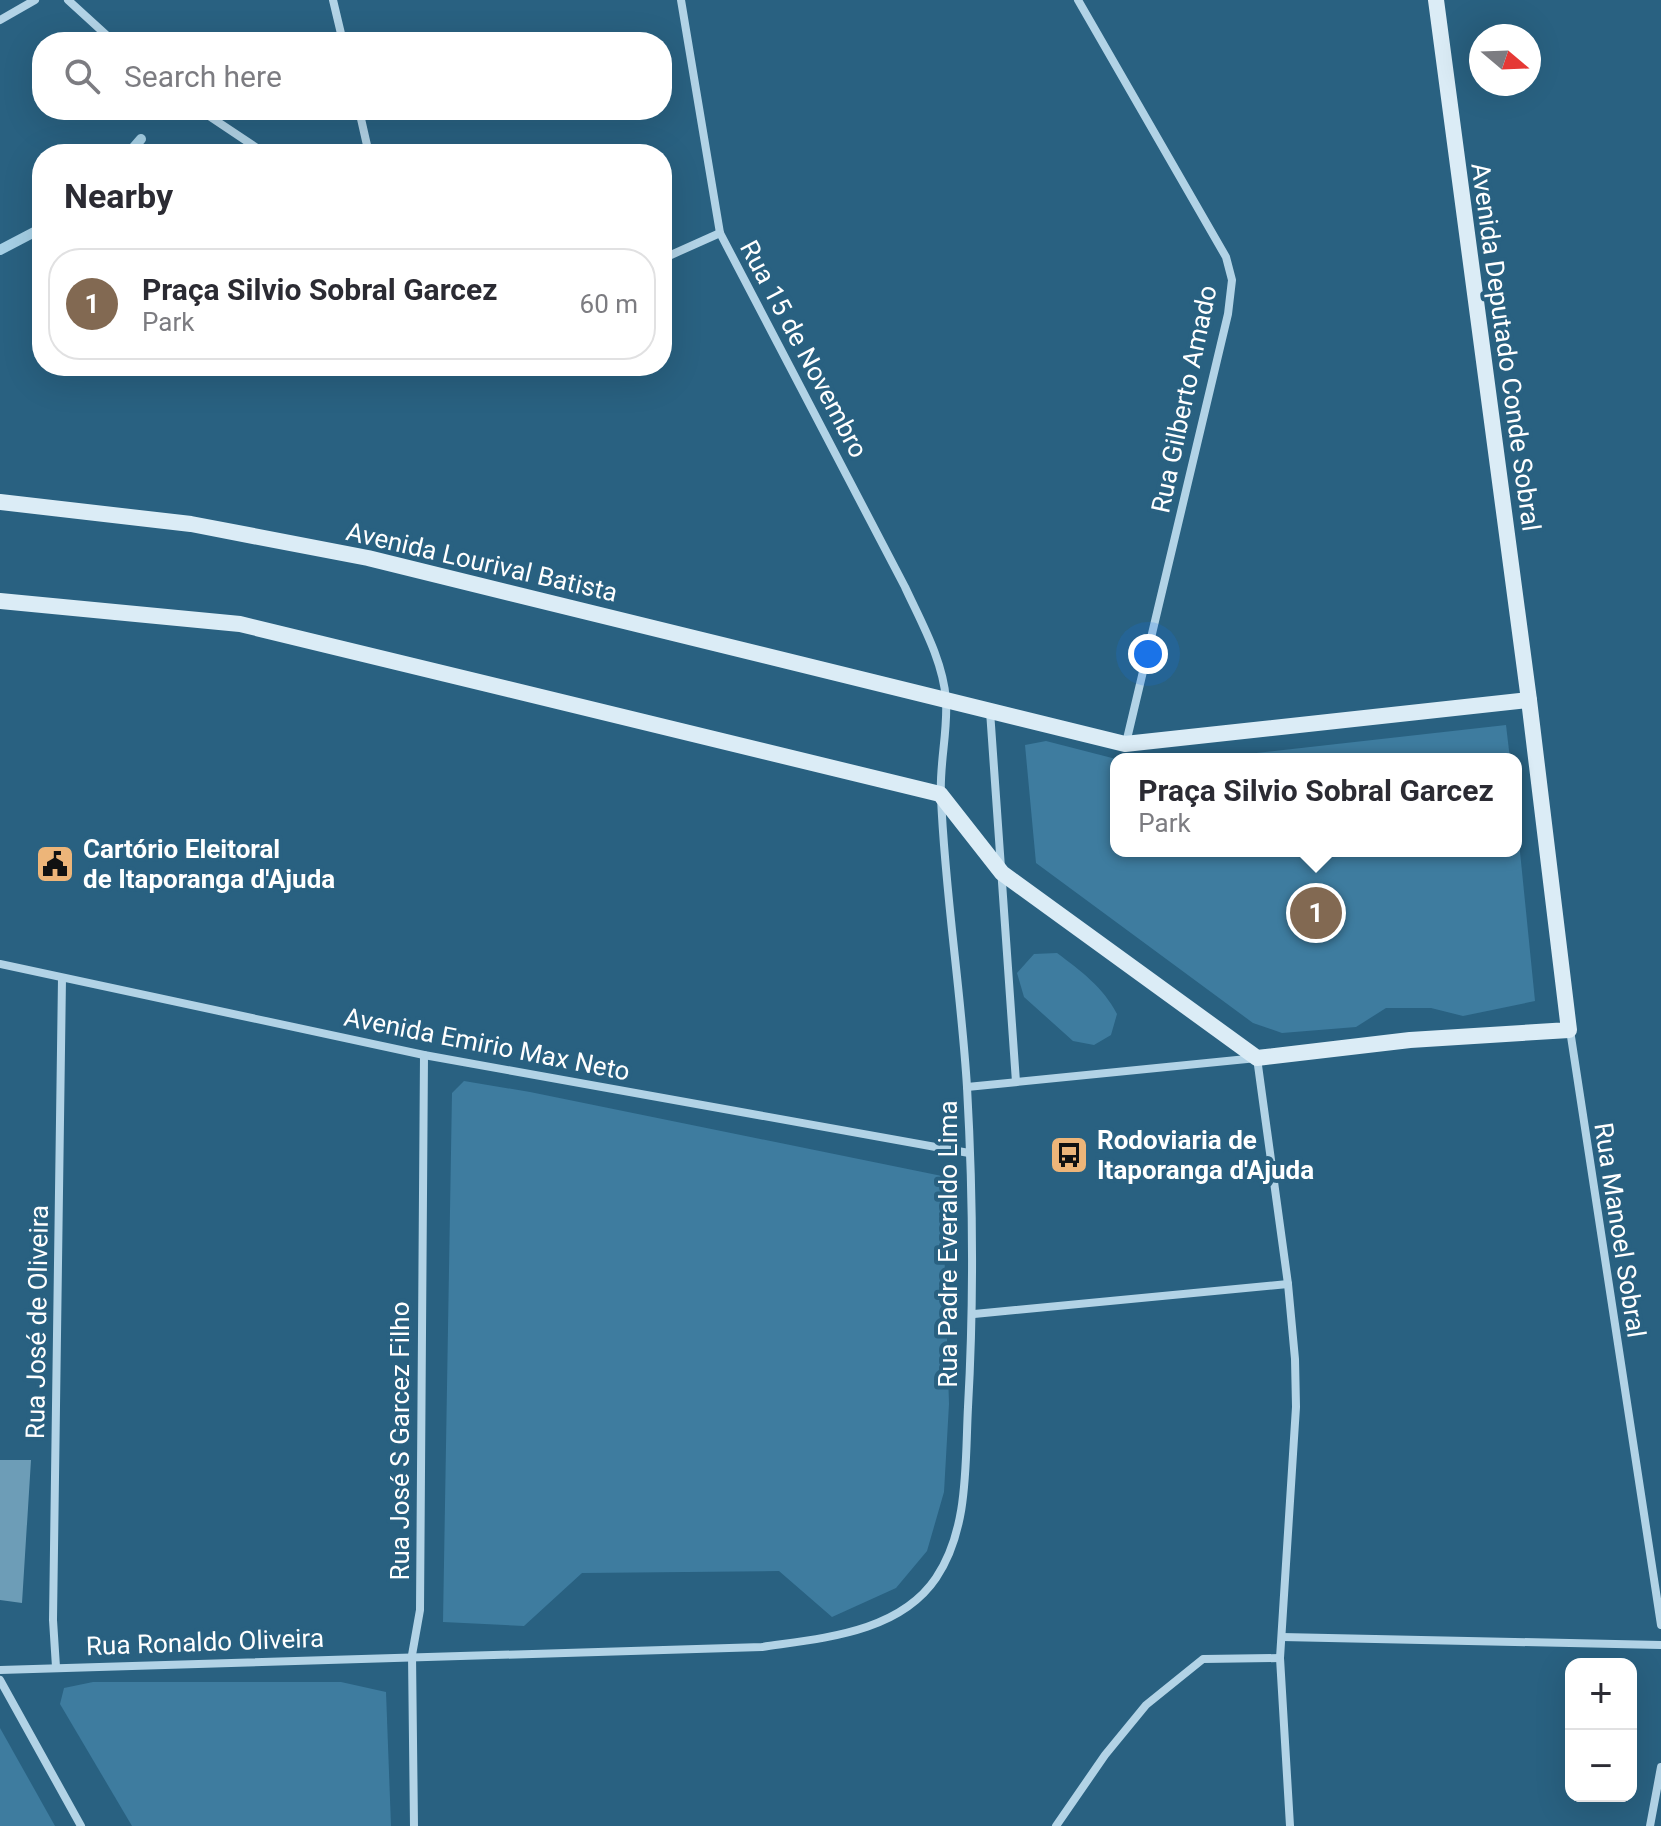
<!DOCTYPE html>
<html lang="en">
<head>
<meta charset="utf-8">
<style>
  :root { --surface:#fff; --page:#f2f2f3; --text:#2b2b33; --muted:#7c7c81; --line:#e1e1e2; --accent:#826952 }
  body { margin:0; font-family:Roboto,sans-serif; background:var(--page); color:var(--text) }
  .controls { position:absolute; right:24px; bottom:24px; display:grid; overflow:hidden; border-radius:16px; box-shadow:0 8px 32px #0002 }
  .controls button { width:72px; height:72px; display:grid; place-items:center; padding:0; border:0; border-bottom:2px solid var(--line); background:var(--surface); color:var(--text); font:40px sans-serif }
  .compass { position:absolute; left:1469px; top:24px; width:72px; height:72px; border-radius:50%; background:var(--surface); box-shadow:0 8px 32px #0002; rotate:109deg }
  .you { position:absolute; left:1148px; top:654px; width:28px; height:28px; margin:-20px; border:6px solid #fff; border-radius:50%; background:#1a73e8; box-shadow:0 0 0 12px #1a73e833 }
  .badge { display:grid; place-items:center; width:52px; height:52px; border-radius:50%; background:var(--accent); color:#fff; font-size:26px; font-weight:700 }
  .pin { position:absolute; translate:-50% -50%; border:4px solid #fff; box-shadow:0 2px 8px #0006 }
  .popup { position:absolute; left:1110px; top:753px; width:412px; height:104px; box-sizing:border-box; display:grid; place-content:center; border-radius:16px; background:var(--surface); filter:drop-shadow(0 2px 6px #0005); font-size:26px; white-space:nowrap; color:var(--muted) }
  .popup b { font-size:30px; color:var(--text) }
  .popup::after { content:''; position:absolute; left:50%; top:100%; margin-left:-16px; border:16px solid transparent; border-top-color:var(--surface) }
  .list { margin:0; padding:0; list-style:none }
  h2 { display:flex; justify-content:space-between; align-items:center; height:104px; margin:0; padding:0 32px; font-size:34px }
  h2 small { font-size:26px; font-weight:400; color:var(--muted) }
  .list li { display:grid; grid-template-columns:52px 1fr auto; gap:24px; align-items:center; box-sizing:border-box; height:112px; margin:0 16px 16px; padding:0 16px; border:2px solid var(--line); border-radius:32px }
  .list b { display:block; font-size:30px; white-space:nowrap }
  .list p { margin:0; font-size:26px; white-space:nowrap; color:var(--muted) }
  .list em { font-size:26px; font-style:normal; color:var(--muted) }
  .icon { flex:none; width:44px; height:44px; fill:none; stroke:currentColor; stroke-width:2; stroke-linecap:round; stroke-linejoin:round }
  .map { position:relative; flex:none; width:1661px; height:1826px; overflow:hidden }
  .search { position:absolute; background:var(--surface); box-shadow:0 8px 32px #0002; left:32px; top:32px; width:640px; height:88px; display:flex; align-items:center; gap:20px; box-sizing:border-box; padding:0 28px; border-radius:32px; color:var(--muted); font-size:30px }
  .panel { position:absolute; background:var(--surface); box-shadow:0 8px 32px #0002; left:32px; top:144px; width:640px; height:232px; border-radius:32px }
  .map>svg:first-child { display:block }
  .green { fill:#3e7c9f }
  .lines { fill:none; stroke-linecap:round; stroke-linejoin:round }
  .stream { stroke:#a6d0e6; stroke-width:10 }
  .building { fill:#6d9db7 }
  .minor { stroke:#b2d3e6; stroke-width:8 }
  .secondary { stroke:#dbecf6; stroke-width:16 }
  .labels { text-anchor:middle; stroke-width:8; stroke-linejoin:round; paint-order:stroke }
  .street-label { font-size:26px; fill:#fff; stroke:#296181 }
  .poi-label { font-size:26px; font-weight:bold; fill:#fff; stroke:#296181; text-anchor:start }
</style>
</head>
<body>
<div class="map">
<svg width="1661" height="1826" viewBox="0 0 1661 1826">
  <rect width="100%" height="100%" fill="#296181"/>
  <g class="green">
    <polygon points="1506,725 1510,759 1203,759"/>
    <polygon points="1046,741 1116,759 1116,851 1516,851 1516,812 1535,1001 1463,1016 1431,1008 1386,1008 1356,1027 1282,1033 1253,1023 1036,863 1025,745"/>
    <path d="M1057 953C1081 971 1103 987 1117 1014L1111 1035 1094 1045 1073 1041 1024 997 1017 973 1034 954Z"/>
    <polygon points="464,1081 530,1092 942,1176 949,1404 944,1492 927,1551 896,1588 832,1617 779,1571 582,1573 524,1626 443,1622 452,1093"/>
    <polygon points="93,1682 341,1682 386,1692 391,1826 132,1826 60,1704 64,1688"/>
    <polygon points="0,1728 55,1826 0,1826"/>
  </g>
  <g class="lines">
    <g class="stream">
      <polyline points="128,154 141,139"/>
      <polyline points="0,250 42,228"/>
    </g>
  </g>
  <polygon class="building" points="0,1460 31,1460 22,1603 0,1600"/>
  <g class="lines">
    <g class="minor">
      <polyline points="68,0 114,42"/>
      <polyline points="333,0 343,42"/>
      <polyline points="1078,0 1226,257 1232,280 1228,314 1126,743"/>
      <polyline points="0,20 35,0"/>
      <polyline points="200,110 266,154"/>
      <polyline points="359,110 369,154"/>
      <polyline points="662,259 720,233"/>
      <polyline points="990,711 1016,1082"/>
      <polyline points="0,964 424,1055 969,1153"/>
      <polyline points="1570,1030 1661,1625"/>
      <polyline points="967,1087 1257,1058 1288,1284 1295,1359 1296,1407 1280,1658 1290,1826"/>
      <polyline points="974,1314 1288,1284"/>
      <polyline points="1282,1637 1661,1645"/>
      <polyline points="56,1667 53,1620 62,978"/>
      <path d="M0 1670 762 1647C822 1638 899 1633 936 1578 969 1529 965 1464 968 1407 974 1301 973 1193 967 1087 961 990 945 894 941 797 939 765 948 732 946 700 943 660 921 622 905 587L720 233 681 0"/>
      <polyline points="0,1680 81,1826"/>
      <polyline points="414,1826 412,1655 420,1610 424,1055"/>
      <polyline points="1056,1826 1105,1755 1146,1705 1203,1659 1280,1658"/>
      <polyline points="1650,1826 1661,1767"/>
    </g>
    <g class="secondary">
      <polyline points="0,502 191,524 368,558 1125,744 1529,700"/>
      <polyline points="0,601 240,624 940,794 1002,873 1257,1058 1410,1040 1569,1030 1529,700 1436,0"/>
    </g>
  </g>
  <defs>
    <g id="civic-square" transform="scale(2)"><rect x="-9" y="-9" width="18" height="18" rx="4" fill="#edb579" stroke="#296181"/><path d="M-.6-6.5H3V-4.5H.6V-3L4-1V1h2V6H-6V1h2V-1L-.6-3ZM-1.2 2.5V6h2.4V2.5Z" fill="#111"/></g>
    <g id="bus-square" transform="scale(2)"><rect x="-9" y="-9" width="18" height="18" rx="4" fill="#edb579" stroke="#296181"/><path d="M-5-6H5V4H4V6H2V4H-2V6H-4V4H-5ZM-3.5-4V0h7V-4ZM-3.5 1.2v1.5H-2V1.2ZM2 1.2v1.5H3.5V1.2Z" fill="#111"/></g>
  </defs>
  <g fill-rule="evenodd">
    <use href="#civic-square" x="55" y="864"/>
    <use href="#bus-square" x="1069" y="1155"/>
  </g>
  <g class="labels">
    <g class="street-label">
      <text transform="translate(1506 347) rotate(82)" y="9">Avenida Deputado Conde Sobral</text>
      <text transform="translate(804 349) rotate(62)" y="9">Rua 15 de Novembro</text>
      <text transform="translate(1184 399) rotate(-78)" y="9">Rua Gilberto Amado</text>
      <text transform="translate(482 562) rotate(13)" y="9">Avenida Lourival Batista</text>
      <text transform="translate(487 1044) rotate(11)" y="9">Avenida Emirio Max Neto</text>
      <text transform="translate(1620 1230) rotate(81)" y="9">Rua Manoel Sobral</text>
      <text transform="translate(948 1244) rotate(-90)" y="9">Rua Padre Everaldo Lima</text>
      <text transform="translate(37 1322) rotate(-89)" y="9">Rua José de Oliveira</text>
      <text transform="translate(400 1441) rotate(-90)" y="9">Rua José S Garcez Filho</text>
      <text transform="translate(205 1642) rotate(-2)" y="9">Rua Ronaldo Oliveira</text>
    </g>
    <g class="poi-label">
      <text x="83" y="858">Cartório Eleitoral<tspan x="83" dy="30">de Itaporanga d'Ajuda</tspan></text>
      <text x="1097" y="1149">Rodoviaria de<tspan x="1097" dy="30">Itaporanga d'Ajuda</tspan></text>
    </g>
  </g>
</svg>
<div class="controls">
<button>+</button>
<button>−</button>
</div>
<svg class="compass" viewBox="-18 -18 36 36"><path d="M0-13l5 13h-10z" fill="#e53935"/><path d="M0 13l5-13h-10z" fill="#7c7c81"/></svg>
<div class="you"></div>
<div class="pin badge" style="left:1316px;top:913px">1</div>
<div class="popup"><b>Praça Silvio Sobral Garcez</b>Park</div>
<div class="search"><svg class="icon" aria-label="search" viewBox="0 0 24 24"><circle cx="10" cy="10" r="6"/><path d="M15 15l6 6"/></svg>Search here</div>
<section class="panel">
<h2>Nearby<small></small></h2>
<ul class="list">
<li><span class="badge">1</span><div><b>Praça Silvio Sobral Garcez</b><p>Park</p></div><em>60 m</em></li>
</ul>
</section>
</div>
</body>
</html>
